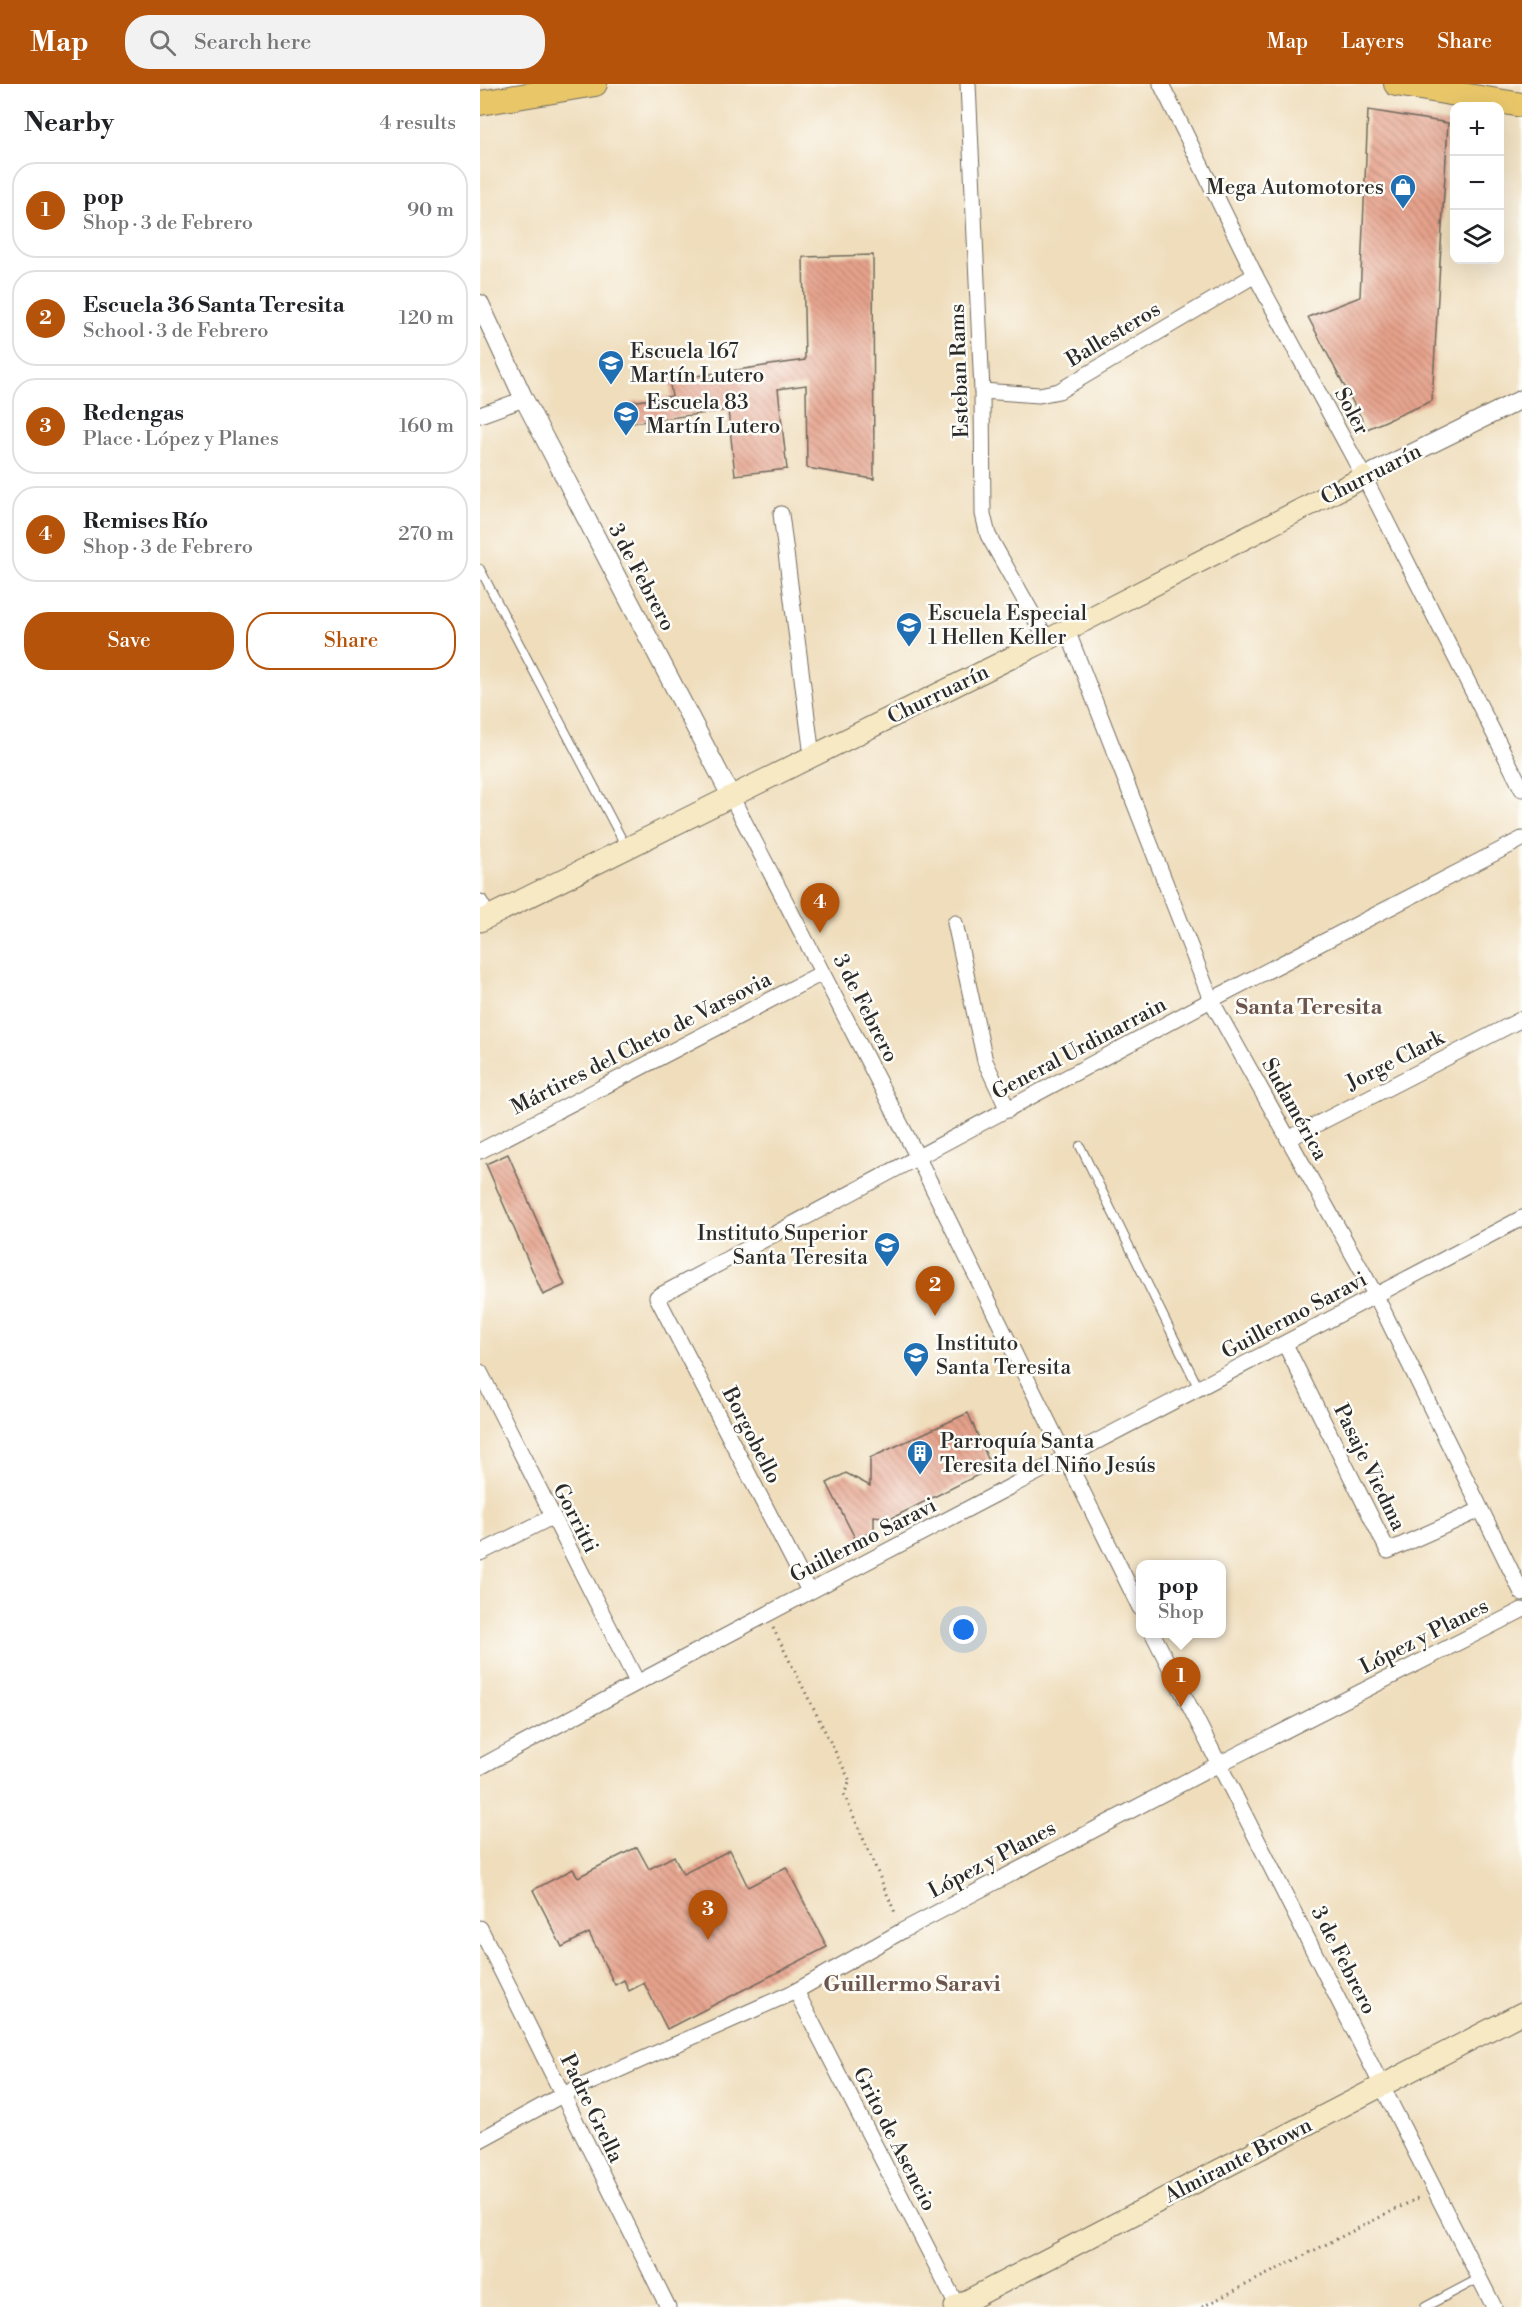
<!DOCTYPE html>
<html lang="en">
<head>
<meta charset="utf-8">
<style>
  :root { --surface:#fff; --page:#f2f2f2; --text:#202124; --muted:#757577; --line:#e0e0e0; --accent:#b45309 }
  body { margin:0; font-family:"Libre Bodoni",serif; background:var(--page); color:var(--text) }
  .controls { position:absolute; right:18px; top:18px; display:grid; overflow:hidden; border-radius:12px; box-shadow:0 6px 24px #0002 }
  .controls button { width:54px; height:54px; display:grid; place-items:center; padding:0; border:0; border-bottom:2px solid var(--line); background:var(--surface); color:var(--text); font:30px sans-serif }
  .you { position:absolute; left:484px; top:1546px; width:21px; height:21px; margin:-15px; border:4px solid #fff; border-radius:50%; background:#1a73e8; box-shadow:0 0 0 9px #1a73e833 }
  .badge { display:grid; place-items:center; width:39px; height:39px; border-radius:50%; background:var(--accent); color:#fff; font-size:20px; font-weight:700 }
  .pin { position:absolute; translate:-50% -50px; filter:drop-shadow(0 2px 3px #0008) }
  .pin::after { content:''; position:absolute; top:32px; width:21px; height:18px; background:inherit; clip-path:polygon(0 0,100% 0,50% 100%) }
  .popup { position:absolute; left:656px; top:1476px; width:90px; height:78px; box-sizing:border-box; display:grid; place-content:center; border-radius:12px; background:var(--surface); filter:drop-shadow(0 2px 4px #0005); font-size:20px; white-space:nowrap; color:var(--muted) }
  .popup b { font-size:22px; color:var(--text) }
  .popup::after { content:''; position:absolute; left:50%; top:100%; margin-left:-12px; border:12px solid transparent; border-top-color:var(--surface) }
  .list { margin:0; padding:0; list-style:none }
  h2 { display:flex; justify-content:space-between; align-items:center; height:78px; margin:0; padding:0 24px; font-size:26px }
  h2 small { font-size:20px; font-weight:400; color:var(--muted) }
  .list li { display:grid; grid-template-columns:39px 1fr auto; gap:18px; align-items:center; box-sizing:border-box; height:96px; margin:0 12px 12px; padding:0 12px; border:2px solid var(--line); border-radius:24px }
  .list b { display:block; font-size:22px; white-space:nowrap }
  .list p { margin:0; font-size:20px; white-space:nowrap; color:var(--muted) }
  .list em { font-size:20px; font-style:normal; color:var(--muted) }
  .actions { display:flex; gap:12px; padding:18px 24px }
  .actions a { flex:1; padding:14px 0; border:2px solid var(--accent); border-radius:24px; text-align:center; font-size:21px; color:var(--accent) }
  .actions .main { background:var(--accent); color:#fff }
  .icon { flex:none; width:33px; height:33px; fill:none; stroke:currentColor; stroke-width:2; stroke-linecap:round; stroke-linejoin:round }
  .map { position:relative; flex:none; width:1042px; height:2223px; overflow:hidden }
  header { display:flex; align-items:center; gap:36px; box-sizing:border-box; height:84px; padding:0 30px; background:var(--accent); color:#fff }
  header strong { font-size:28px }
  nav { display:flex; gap:33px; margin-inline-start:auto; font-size:21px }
  .search { width:420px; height:54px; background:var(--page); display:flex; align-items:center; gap:15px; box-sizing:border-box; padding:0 21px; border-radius:24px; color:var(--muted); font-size:22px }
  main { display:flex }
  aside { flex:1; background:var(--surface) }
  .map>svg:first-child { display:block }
  .building { fill:url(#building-back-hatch) }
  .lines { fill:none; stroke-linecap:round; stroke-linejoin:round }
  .service-casing { stroke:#70695d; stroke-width:10 }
  .minor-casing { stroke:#70695d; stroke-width:17 }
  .tertiary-casing { stroke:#70695d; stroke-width:20 }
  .secondary-casing { stroke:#70695d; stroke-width:23 }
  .primary-casing { stroke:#70695d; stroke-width:26 }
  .path { stroke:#70695d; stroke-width:3; stroke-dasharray:1.5 4.5; stroke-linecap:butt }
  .service { stroke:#fff; stroke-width:8 }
  .minor { stroke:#fff; stroke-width:15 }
  .tertiary { stroke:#fff; stroke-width:18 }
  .secondary { stroke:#f6e9c3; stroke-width:21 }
  .primary { stroke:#e9c769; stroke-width:24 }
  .labels { text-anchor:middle; stroke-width:5; stroke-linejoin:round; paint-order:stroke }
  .poi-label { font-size:21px; fill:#2b2b2b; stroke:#fdfcf7; text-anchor:start }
  .street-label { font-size:21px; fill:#2b2b2b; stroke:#fdfcf7 }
  .neighbourhood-label { font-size:22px; font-weight:bold; fill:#6c554d; stroke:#fdfcf7 }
</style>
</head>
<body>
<header>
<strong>Map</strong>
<div class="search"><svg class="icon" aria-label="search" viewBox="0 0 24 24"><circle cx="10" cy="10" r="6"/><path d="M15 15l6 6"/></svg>Search here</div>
<nav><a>Map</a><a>Layers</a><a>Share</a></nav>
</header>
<main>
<aside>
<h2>Nearby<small>4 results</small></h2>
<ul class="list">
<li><span class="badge">1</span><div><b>pop</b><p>Shop · 3 de Febrero</p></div><em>90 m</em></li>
<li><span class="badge">2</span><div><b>Escuela 36 Santa Teresita</b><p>School · 3 de Febrero</p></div><em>120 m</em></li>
<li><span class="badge">3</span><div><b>Redengas</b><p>Place · López y Planes</p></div><em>160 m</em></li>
<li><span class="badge">4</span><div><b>Remises Río</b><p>Shop · 3 de Febrero</p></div><em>270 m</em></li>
</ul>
<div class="actions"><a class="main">Save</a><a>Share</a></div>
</aside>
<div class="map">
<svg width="1042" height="2223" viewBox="0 0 1042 2223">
  <defs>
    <pattern id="building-back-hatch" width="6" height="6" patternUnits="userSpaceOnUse" patternTransform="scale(1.5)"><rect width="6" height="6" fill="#e6a28b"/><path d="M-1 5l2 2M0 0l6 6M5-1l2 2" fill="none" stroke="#bb8472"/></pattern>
  </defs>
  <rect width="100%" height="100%" fill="#fdfcf7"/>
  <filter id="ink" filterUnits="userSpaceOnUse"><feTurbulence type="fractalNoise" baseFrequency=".0167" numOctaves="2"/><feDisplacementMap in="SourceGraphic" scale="12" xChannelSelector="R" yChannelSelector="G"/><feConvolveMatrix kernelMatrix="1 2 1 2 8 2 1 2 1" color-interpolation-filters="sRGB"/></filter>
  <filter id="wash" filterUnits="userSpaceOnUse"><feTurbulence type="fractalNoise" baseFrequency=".008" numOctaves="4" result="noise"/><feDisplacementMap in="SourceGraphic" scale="24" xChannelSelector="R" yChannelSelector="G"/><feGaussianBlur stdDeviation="1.35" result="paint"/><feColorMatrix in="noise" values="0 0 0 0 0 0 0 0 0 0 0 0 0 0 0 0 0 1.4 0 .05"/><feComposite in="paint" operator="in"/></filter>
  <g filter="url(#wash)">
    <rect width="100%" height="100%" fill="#efddbb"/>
    <g id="blocks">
      <g class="building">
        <polygon points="888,26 968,39 952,317 887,345 828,233 880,213"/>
        <polygon points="393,171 394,395 327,384 326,301 298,305 307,385 255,391 248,326 153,339 151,318 192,312 189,296 325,276 323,173"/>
        <polygon points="28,1070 85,1201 63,1211 6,1080"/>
        <polygon points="488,1329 512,1384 412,1434 394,1432 394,1447 376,1456 347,1399 366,1389 390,1402 390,1374"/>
        <polygon points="157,1763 169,1785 194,1772 203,1790 250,1766 268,1803 306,1783 347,1863 187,1945 164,1899 149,1907 144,1896 135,1901 109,1849 82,1863 53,1806 93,1785 98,1793"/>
      </g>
    </g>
  </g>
  <g filter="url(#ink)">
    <use href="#blocks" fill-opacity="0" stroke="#70695d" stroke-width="1.5"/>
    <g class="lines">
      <g class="service-casing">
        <g id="service">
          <polyline points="0,485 146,763"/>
          <polyline points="600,1062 719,1305"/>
          <polyline points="945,2223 1000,2194"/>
        </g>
      </g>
      <g class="minor-casing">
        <g id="minor">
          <polyline points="488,0 502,307 503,430 508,451 567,556"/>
          <polyline points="681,0 775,191 884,393 1042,705"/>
          <polyline points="502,307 559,311 579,307 775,191"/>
          <polyline points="0,331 44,315"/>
          <polyline points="301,430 332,672"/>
          <polyline points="587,546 731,916 896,1212 1042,1509"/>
          <polyline points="251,712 438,1074 660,1524"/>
          <polyline points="0,818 8,833"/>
          <polyline points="475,839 505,977 528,1026"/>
          <polyline points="808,1055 1042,935"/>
          <polyline points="0,1067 342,889"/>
          <polyline points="805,1260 908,1467 1000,1426"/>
          <polyline points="0,1288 157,1598"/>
          <polyline points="0,1469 72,1433"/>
          <polyline points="329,1507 177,1213 731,916 1042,755"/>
          <polyline points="673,1550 1014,2223"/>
          <path d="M0 1683C346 1496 696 1318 1042 1134"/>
          <polyline points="0,1844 188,2223"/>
          <polyline points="316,1907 477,2222"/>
          <polyline points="0,2056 82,2011 316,1907 422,1847 739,1680 1042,1526"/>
        </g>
      </g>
      <g class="tertiary-casing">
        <g id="tertiary">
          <polyline points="0,220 44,315 251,712"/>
          <polyline points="884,393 1042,315"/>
        </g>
      </g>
      <g class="secondary-casing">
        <g id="secondary">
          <polyline points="0,837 567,556 884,393"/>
          <polyline points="475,2223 1042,1929"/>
        </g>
      </g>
      <g class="primary-casing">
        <g id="primary">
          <polyline points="916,0 1042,21"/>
          <polyline points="0,19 115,0"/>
        </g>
      </g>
      <g class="path">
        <polyline points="293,1544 370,1697 364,1710 416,1831"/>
        <polyline points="722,2223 940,2113"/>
      </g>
      <use href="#service" class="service"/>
      <use href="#minor" class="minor"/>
      <use href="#tertiary" class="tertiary"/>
      <use href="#secondary" class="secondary"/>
      <use href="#primary" class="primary"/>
    </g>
  </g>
  <defs>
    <g id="shop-pin" transform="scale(1.35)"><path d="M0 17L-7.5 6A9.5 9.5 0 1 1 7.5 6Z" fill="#1f6fb2" stroke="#fdfcf7"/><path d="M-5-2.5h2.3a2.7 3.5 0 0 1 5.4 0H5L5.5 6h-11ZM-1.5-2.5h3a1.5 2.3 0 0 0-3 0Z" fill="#fff"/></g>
    <g id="school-pin" transform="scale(1.35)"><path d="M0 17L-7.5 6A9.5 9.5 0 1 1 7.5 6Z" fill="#1f6fb2" stroke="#fdfcf7"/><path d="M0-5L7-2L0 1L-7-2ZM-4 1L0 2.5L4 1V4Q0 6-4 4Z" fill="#fff"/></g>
    <g id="university-pin" transform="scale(1.35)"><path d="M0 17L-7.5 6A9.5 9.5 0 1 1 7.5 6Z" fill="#1f6fb2" stroke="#fdfcf7"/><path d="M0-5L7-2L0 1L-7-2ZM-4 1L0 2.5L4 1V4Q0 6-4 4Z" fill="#fff"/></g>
    <g id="building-pin" transform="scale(1.35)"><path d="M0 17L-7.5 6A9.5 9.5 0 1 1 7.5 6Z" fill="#1f6fb2" stroke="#fdfcf7"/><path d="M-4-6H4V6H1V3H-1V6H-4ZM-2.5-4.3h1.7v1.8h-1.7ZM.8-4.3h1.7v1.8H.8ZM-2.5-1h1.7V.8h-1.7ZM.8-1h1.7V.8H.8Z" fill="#fff"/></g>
  </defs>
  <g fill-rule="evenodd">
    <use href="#shop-pin" x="923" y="103"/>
    <use href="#school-pin" x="131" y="279"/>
    <use href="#school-pin" x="146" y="330"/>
    <use href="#school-pin" x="429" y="541"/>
    <use href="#university-pin" x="407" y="1161"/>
    <use href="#school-pin" x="436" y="1271"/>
    <use href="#building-pin" x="440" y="1369"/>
  </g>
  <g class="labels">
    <g class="poi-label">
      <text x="904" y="110" text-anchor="end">Mega Automotores</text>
      <text x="150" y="274">Escuela 167<tspan x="150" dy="24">Martín Lutero</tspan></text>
      <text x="166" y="325">Escuela 83<tspan x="166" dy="24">Martín Lutero</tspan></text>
      <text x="448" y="536">Escuela Especial<tspan x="448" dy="24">1 Hellen Keller</tspan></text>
      <text x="388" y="1156" text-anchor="end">Instituto Superior<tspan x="388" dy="24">Santa Teresita</tspan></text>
      <text x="456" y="1266">Instituto<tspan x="456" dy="24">Santa Teresita</tspan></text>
      <text x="460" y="1364">Parroquía Santa<tspan x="460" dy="24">Teresita del Niño Jesús</tspan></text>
    </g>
    <g class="street-label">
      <text transform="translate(633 250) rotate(-31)" y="7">Ballesteros</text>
      <text transform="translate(479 287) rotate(-92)" y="7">Esteban Rams</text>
      <text transform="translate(872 327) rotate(62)" y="7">Soler</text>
      <text transform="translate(891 390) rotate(-27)" y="7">Churruarín</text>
      <text transform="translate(162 493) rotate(62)" y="7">3 de Febrero</text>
      <text transform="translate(458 610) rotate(-26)" y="7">Churruarín</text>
      <text transform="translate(386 924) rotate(63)" y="7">3 de Febrero</text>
      <text transform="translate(161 959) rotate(-27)" y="7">Mártires del Cheto de Varsovia</text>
      <text transform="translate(599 964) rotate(-28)" y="7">General Urdinarrain</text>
      <text transform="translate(915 976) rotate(-27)" y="7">Jorge Clark</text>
      <text transform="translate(815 1025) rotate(61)" y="7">Sudamérica</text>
      <text transform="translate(814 1231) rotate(-28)" y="7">Guillermo Saravi</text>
      <text transform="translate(272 1351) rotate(63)" y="7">Borgobello</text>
      <text transform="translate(890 1383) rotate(64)" y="7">Pasaje Viedma</text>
      <text transform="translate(96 1434) rotate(63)" y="7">Gorritti</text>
      <text transform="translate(383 1456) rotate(-27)" y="7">Guillermo Saravi</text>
      <text transform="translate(944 1552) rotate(-27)" y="7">López y Planes</text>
      <text transform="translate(512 1775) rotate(-28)" y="7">López y Planes</text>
      <text transform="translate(864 1876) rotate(63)" y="7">3 de Febrero</text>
      <text transform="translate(112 2024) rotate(64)" y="7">Padre Grella</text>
      <text transform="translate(415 2055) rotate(63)" y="7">Grito de Asencio</text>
      <text transform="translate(758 2076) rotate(-27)" y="7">Almirante Brown</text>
    </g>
    <g class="neighbourhood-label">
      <text x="829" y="930">Santa Teresita</text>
      <text x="432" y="1907">Guillermo Saravi</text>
    </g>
  </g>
</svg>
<div class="controls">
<button>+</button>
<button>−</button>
<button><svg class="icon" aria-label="layers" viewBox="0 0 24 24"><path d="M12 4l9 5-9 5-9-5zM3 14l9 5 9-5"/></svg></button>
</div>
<div class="you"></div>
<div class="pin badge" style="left:701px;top:1623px">1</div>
<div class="popup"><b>pop</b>Shop</div>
<div class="pin badge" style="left:455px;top:1232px">2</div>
<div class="pin badge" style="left:228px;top:1856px">3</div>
<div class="pin badge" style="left:340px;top:849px">4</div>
</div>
</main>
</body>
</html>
